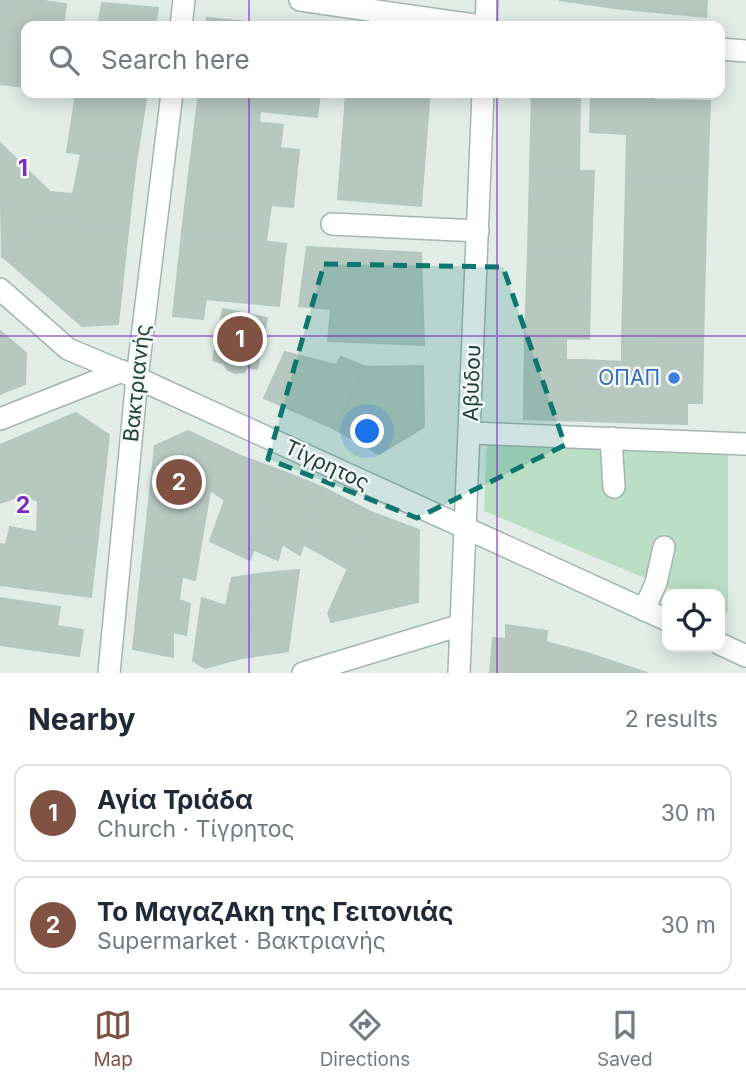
<!DOCTYPE html>
<html lang="en">
<head>
<meta charset="utf-8">
<style>
  :root { --surface:#fff; --page:#f2f2f3; --text:#1f2937; --muted:#747a83; --line:#e0e1e3; --accent:#805244 }
  body { margin:0; font-family:Inter,sans-serif; background:var(--page); color:var(--text) }
  .controls { position:absolute; right:21px; bottom:21px; display:grid; overflow:hidden; border-radius:14px; box-shadow:0 4px 18px #0003 }
  .controls button { width:63px; height:63px; display:grid; place-items:center; padding:0; border:0; border-bottom:2px solid var(--line); background:var(--surface); color:var(--text); font:35px sans-serif }
  .you { position:absolute; left:368px; top:432px; width:24px; height:24px; margin:-18px; border:5px solid #fff; border-radius:50%; background:#1a73e8; box-shadow:0 0 0 10px #1a73e833 }
  .badge { display:grid; place-items:center; width:46px; height:46px; border-radius:50%; background:var(--accent); color:#fff; font-size:23px; font-weight:700 }
  .pin { position:absolute; translate:-50% -50%; border:4px solid #fff; box-shadow:0 2px 7px #0006 }
  .list { margin:0; padding:0; list-style:none }
  h2 { display:flex; justify-content:space-between; align-items:center; height:91px; margin:0; padding:0 28px; font-size:30px }
  h2 small { font-size:23px; font-weight:400; color:var(--muted) }
  .list li { display:grid; grid-template-columns:46px 1fr auto; gap:21px; align-items:center; box-sizing:border-box; height:98px; margin:0 14px 14px; padding:0 14px; border:2px solid var(--line); border-radius:14px }
  .list b { display:block; font-size:26px; white-space:nowrap }
  .list p { margin:0; font-size:23px; white-space:nowrap; color:var(--muted) }
  .list em { font-size:23px; font-style:normal; color:var(--muted) }
  .icon { flex:none; width:38px; height:38px; fill:none; stroke:currentColor; stroke-width:2; stroke-linecap:round; stroke-linejoin:round }
  .map { position:relative; flex:none; width:746px; height:673px; overflow:hidden }
  .search { position:absolute; background:var(--surface); box-shadow:0 4px 18px #0003; left:21px; right:21px; top:21px; height:77px; display:flex; align-items:center; gap:18px; box-sizing:border-box; padding:0 24px; border-radius:14px; color:var(--muted); font-size:26px }
  .sheet { height:315px; background:var(--surface) }
  nav { display:flex; justify-content:space-around; align-items:center; box-sizing:border-box; height:98px; border-top:2px solid var(--line); background:var(--surface); font-size:19px; color:var(--muted) }
  nav a { display:grid; justify-items:center; gap:4px }
  nav .on { color:var(--accent) }
  .map>svg:first-child { display:block }
  .green { fill:#badfc5 }
  .building { fill:#b7c8c1; stroke:#b4c7c0; stroke-width:2 }
  .lines { fill:none; stroke-linecap:round; stroke-linejoin:round }
  .minor-casing { stroke:#a4b5b0; stroke-width:24 }
  .minor { stroke:#fff; stroke-width:21 }
  .marked { fill:#0f766e; fill-opacity:0.2; stroke:#0f766e; stroke-width:5; stroke-dasharray:14 9; stroke-linejoin:round }
  .grid { fill:none; stroke:#7b2cbf; stroke-width:2; stroke-opacity:0.55 }
  .shop-dot { fill:#3f7fe0; stroke:#f3f9f6; stroke-width:2.5 }
  .labels { text-anchor:middle; stroke-width:5; stroke-linejoin:round; paint-order:stroke }
  .shop-label { font-size:21px; fill:#366cbe; stroke:#f3f9f6; text-anchor:end }
  .street-label { font-size:21px; fill:#213f38; stroke:#f3f9f6 }
  .grid-label { font-size:23px; text-anchor:middle; font-weight:bold; fill:#7b2cbf; stroke:#f3f9f6; stroke-width:5; stroke-linejoin:round; paint-order:stroke }
</style>
</head>
<body>
<div class="map">
<svg width="746" height="673" viewBox="0 0 746 673">
  <rect width="100%" height="100%" fill="#e2ede8"/>
  <polygon class="green" points="487,433 728,443 728,613 720,610 720,594 683,594 484,511"/>
  <g class="building">
    <polygon points="0,0 7,0 0,47"/>
    <polygon points="7,0 37,0 66,4 63,26 26,26 26,87 0,84 0,49"/>
    <polygon points="559,0 615,0 615,8"/>
    <polygon points="615,0 707,0 706,17 615,8"/>
    <polygon points="102,3 158,8 155,26 98,26"/>
    <polygon points="207,18 268,24 268,26 206,26"/>
    <polygon points="76,93 147,93 136,162 67,152"/>
    <polygon points="199,93 262,93 259,123 196,116"/>
    <polygon points="262,93 320,93 317,117 260,111"/>
    <polygon points="320,93 429,93 429,102"/>
    <polygon points="532,93 580,93 579,171 530,170"/>
    <polygon points="605,93 654,93 653,100 710,101 707,184 626,182 627,134 590,132 591,96 605,96"/>
    <polygon points="346,95 429,102 421,206 338,199"/>
    <polygon points="196,116 283,125 280,148 299,150 293,207 271,205 266,241 182,232"/>
    <polygon points="0,143 50,192 40,217 2,256"/>
    <polygon points="81,154 136,162 128,231 40,217 50,192 73,194"/>
    <polygon points="530,170 594,171 591,254 528,252"/>
    <polygon points="626,182 707,184 703,345 622,343"/>
    <polygon points="40,217 128,231 118,324 82,326 2,256"/>
    <polygon points="182,232 286,244 279,306 206,299 203,319 173,316"/>
    <polygon points="307,247 421,253 424,345 328,341 331,309 299,306"/>
    <polygon points="528,252 591,254 589,339 525,337"/>
    <polygon points="223,309 267,318 257,369 247,367 244,372 235,373 228,370 223,363 213,360"/>
    <polygon points="0,331 26,353 25,384 0,394"/>
    <polygon points="525,337 566,338 566,360 586,360 585,421 524,419"/>
    <polygon points="622,343 703,345 702,403 687,403 687,424 585,421 586,360 622,362"/>
    <polygon points="285,352 336,365 341,357 366,367 335,429 264,398"/>
    <polygon points="423,366 424,427 379,454 335,429 366,367"/>
    <polygon points="76,413 109,435 97,544 37,533 38,501 23,495 0,503 0,445"/>
    <polygon points="188,431 241,456 225,500 210,490 195,580 142,566 155,446"/>
    <polygon points="241,456 282,471 250,560 210,541"/>
    <polygon points="282,471 322,487 300,555 282,544 278,560 255,550"/>
    <polygon points="322,487 373,513 348,569 305,545"/>
    <polygon points="373,513 419,530 418,602 331,622 328,613"/>
    <polygon points="10,527 97,544 91,597 0,585 0,544 6,545"/>
    <polygon points="142,566 182,577 179,600 190,604 186,635 173,632 173,657 133,649"/>
    <polygon points="299,570 288,651 242,658 265,573"/>
    <polygon points="265,573 242,658 205,668 193,661 202,598 226,606 232,578"/>
    <polygon points="0,598 60,607 57,626 83,630 79,656 0,645"/>
    <polygon points="506,625 547,631 546,642 587,653 585,673 490,673 493,638 506,639"/>
    <polygon points="587,653 647,673 585,673"/>
  </g>
  <g class="lines">
    <g class="minor-casing">
      <g id="minor">
        <polyline points="300,0 481,26"/>
        <polyline points="181,26 184,0"/>
        <polyline points="486,26 487,0"/>
        <polyline points="720,49 746,51"/>
        <polyline points="332,224 478,231"/>
        <polyline points="0,289 68,349 137,378 667,620"/>
        <polyline points="0,419 122,371"/>
        <polyline points="470,433 746,444"/>
        <polyline points="611,438 614,487"/>
        <polyline points="644,610 656,583 664,547"/>
        <polyline points="720,644 746,656"/>
        <polyline points="109,673 137,378 172,93"/>
        <polyline points="303,673 461,625"/>
        <polyline points="459,673 483,93"/>
      </g>
    </g>
    <use href="#minor" class="minor"/>
  </g>
  <path class="marked" d="M324 264 503 267 565 445 417 518 268 459Z"/>
  <path class="grid" d="M249 0V26M497 0V26M249 93V673M497 93V673M0 336H746"/>
  <circle class="shop-dot" cx="674" cy="378" r="7"/>
  <g class="labels">
    <g class="shop-label">
      <text x="660" y="385">ΟΠΑΠ</text>
    </g>
    <g class="street-label">
      <text transform="translate(137 383) rotate(-84)" y="7">Βακτριανής</text>
      <text transform="translate(472 383) rotate(-88)" y="7">Αβύδου</text>
      <text transform="translate(327 465) rotate(25)" y="7">Τίγρητος</text>
    </g>
  </g>
  <g class="grid-label">
    <text x="23" y="176">1</text>
    <text x="23" y="513">2</text>
  </g>
</svg>
<div class="controls">
<button><svg class="icon" aria-label="locate" viewBox="0 0 24 24"><circle cx="12" cy="12" r="6"/><path d="M12 2v4M12 18v4M2 12h4M18 12h4"/></svg></button>
</div>
<div class="you"></div>
<div class="pin badge" style="left:240px;top:339px">1</div>
<div class="pin badge" style="left:179px;top:482px">2</div>
<div class="search"><svg class="icon" aria-label="search" viewBox="0 0 24 24"><circle cx="10" cy="10" r="6"/><path d="M15 15l6 6"/></svg>Search here</div>
</div>
<section class="sheet">
<h2>Nearby<small>2 results</small></h2>
<ul class="list">
<li><span class="badge">1</span><div><b>Αγία Τριάδα</b><p>Church · Τίγρητος</p></div><em>30 m</em></li>
<li><span class="badge">2</span><div><b>Το ΜαγαζΑκη της Γειτονιάς</b><p>Supermarket · Βακτριανής</p></div><em>30 m</em></li>
</ul>
</section>
<nav>
<a class="on"><svg class="icon" aria-label="map" viewBox="0 0 24 24"><path d="M3 6l6-2 6 2 6-2v14l-6 2-6-2-6 2zM9 4v14M15 6v14"/></svg>Map</a>
<a><svg class="icon" aria-label="directions" viewBox="0 0 24 24"><path d="M12 3l9 9-9 9-9-9zM9 14v-3h6M13 9l2 2-2 2"/></svg>Directions</a>
<a><svg class="icon" aria-label="saved" viewBox="0 0 24 24"><path d="M7 4h10v16l-5-4-5 4z"/></svg>Saved</a>
</nav>
</body>
</html>
